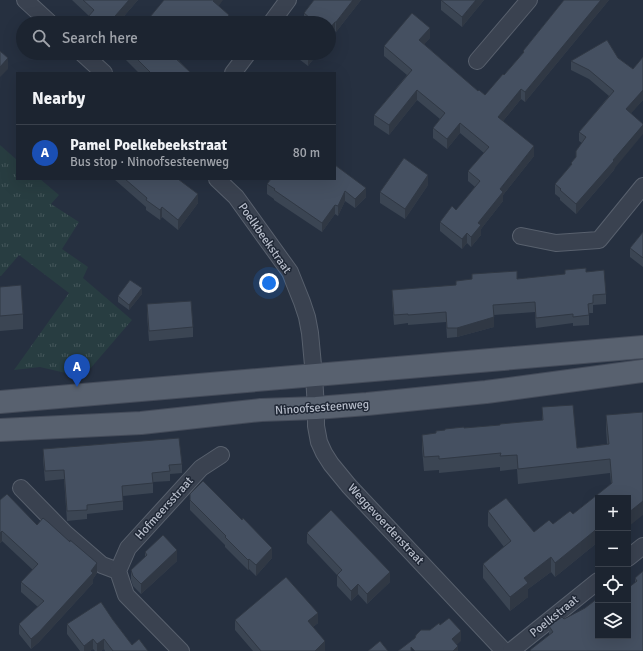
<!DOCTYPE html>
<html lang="en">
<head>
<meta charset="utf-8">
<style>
  :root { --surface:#1c2430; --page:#252c38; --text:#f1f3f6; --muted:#a0a4ab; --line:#3a414c; --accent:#1a73e8 }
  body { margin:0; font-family:Signika,sans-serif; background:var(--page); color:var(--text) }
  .controls { position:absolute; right:12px; bottom:12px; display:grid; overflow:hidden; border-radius:0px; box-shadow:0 4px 16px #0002 }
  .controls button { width:36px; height:36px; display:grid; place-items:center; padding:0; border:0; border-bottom:1px solid var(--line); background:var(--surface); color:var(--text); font:20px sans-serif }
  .you { position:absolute; left:269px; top:283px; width:14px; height:14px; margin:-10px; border:3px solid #fff; border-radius:50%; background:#1a73e8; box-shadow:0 0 0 6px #1a73e833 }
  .badge { display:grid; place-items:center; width:26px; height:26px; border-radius:50%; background:var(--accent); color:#fff; font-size:13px; font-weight:700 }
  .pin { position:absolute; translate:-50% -33px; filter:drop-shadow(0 1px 2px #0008) }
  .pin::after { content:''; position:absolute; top:21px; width:14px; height:12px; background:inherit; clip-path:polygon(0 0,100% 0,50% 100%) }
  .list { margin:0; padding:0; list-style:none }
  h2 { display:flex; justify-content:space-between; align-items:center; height:52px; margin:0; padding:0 16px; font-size:17px }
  h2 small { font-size:13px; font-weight:400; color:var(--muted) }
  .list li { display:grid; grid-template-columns:26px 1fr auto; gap:12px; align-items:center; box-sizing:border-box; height:56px; padding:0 16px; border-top:1px solid var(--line) }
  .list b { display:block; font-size:15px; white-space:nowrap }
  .list p { margin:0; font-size:13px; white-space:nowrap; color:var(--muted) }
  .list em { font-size:13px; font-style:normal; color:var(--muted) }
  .icon { flex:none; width:22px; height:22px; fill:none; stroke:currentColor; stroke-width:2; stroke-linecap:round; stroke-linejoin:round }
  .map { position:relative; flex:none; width:643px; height:651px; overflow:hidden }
  .search { position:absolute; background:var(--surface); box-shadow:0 4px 16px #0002; left:16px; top:16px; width:320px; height:44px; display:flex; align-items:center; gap:10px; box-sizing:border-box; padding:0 14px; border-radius:22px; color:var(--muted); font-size:15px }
  .panel { position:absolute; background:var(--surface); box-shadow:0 4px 16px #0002; left:16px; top:72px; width:320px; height:108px; border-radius:0px }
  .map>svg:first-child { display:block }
  .grass { fill:url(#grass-tufts) }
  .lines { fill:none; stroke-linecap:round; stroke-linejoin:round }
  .minor-casing { stroke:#58606d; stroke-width:18 }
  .primary-casing { stroke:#444b59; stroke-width:24 }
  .minor { stroke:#3a4250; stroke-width:16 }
  .primary { stroke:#58616f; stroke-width:22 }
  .wall { fill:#3b4553 }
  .shaded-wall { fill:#303844 }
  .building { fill:#455061; stroke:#303844 }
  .labels { text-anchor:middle; stroke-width:3; stroke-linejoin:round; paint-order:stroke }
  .street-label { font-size:12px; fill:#b7bdca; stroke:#1f2735 }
</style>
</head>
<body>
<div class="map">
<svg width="643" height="651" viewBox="0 0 643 651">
  <defs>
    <pattern id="grass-tufts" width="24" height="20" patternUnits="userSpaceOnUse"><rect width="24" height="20" fill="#283d41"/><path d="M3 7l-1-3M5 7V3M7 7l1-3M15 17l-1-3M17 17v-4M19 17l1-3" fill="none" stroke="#45575b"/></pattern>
  </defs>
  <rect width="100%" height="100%" fill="#263040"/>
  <polygon class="grass" points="0,145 17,160 17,179 40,179 59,195 51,204 79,222 62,249 88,267 83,278 132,320 83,377 40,367 14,370 69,293 19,255 1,276 0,276"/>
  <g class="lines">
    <g class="minor-casing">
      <g id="minor">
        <polyline points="25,0 50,23"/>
        <polyline points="271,23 288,0"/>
        <polyline points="82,53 104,73"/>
        <polyline points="477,61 529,0"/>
        <polyline points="233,73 248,53"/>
        <polyline points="217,179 236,197 290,272 302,302 307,317 310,333 314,376 316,408 316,426 319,442 324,453 331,464 349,486 504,651"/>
        <polyline points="521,236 556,243 599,240 643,186"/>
        <polyline points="21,488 65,533 102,565 118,571"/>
        <polyline points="628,558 643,546"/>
        <polyline points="181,651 126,595 118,571 128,548 201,468 221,455"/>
        <polyline points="511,651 598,581"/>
      </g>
    </g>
    <g class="primary-casing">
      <g id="primary">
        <polyline points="0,402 643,347"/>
        <polyline points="0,430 141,423 261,410 316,408 367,404 486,392 643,371"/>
      </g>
    </g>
    <use href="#minor" class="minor"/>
    <use href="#primary" class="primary"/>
  </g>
  <g class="wall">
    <polygon points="72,0 138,0 118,23 88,23 88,17 89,16"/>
    <polygon points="314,0 361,0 336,32 329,23 304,23 304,13"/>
    <polygon points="441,0 484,0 462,27 441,10"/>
    <polygon points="564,0 609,0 525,102 521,99 503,121 534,156 503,195 503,201 481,229 481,235 471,247 467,243 462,249 440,231 440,222 456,210 475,187 468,181 468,171 484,153 460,133 447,149 433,138 433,128 440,119 417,100 389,135 374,125 374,115 407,75 384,56 384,46 430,38 424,44 478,91 485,95 504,75 523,53 523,51"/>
    <polygon points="125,53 184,53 179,61 191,73 139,73 125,59"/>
    <polygon points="295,53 318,53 308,66 295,56"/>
    <polygon points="643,57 643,100 630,114 614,170 576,214 560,200 560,198 555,194 555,184 571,165 571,163 576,157 576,151 582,143 579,141 579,132 609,96 589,79 571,70 571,61 618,58 633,69"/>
    <polygon points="17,126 17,138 16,137 16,127"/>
    <polygon points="114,179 178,179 198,203 178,230 162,217 160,220 146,210 146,207"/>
    <polygon points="267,179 335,179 366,197 355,208 345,201 338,216 335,214 322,232 274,200 274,199 267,194 267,184 270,181"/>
    <polygon points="428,185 405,219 380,203 380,192"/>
    <polygon points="643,232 643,267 630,257 630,248"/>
    <polygon points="565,270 586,272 606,294 606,304 593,305 593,313 589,313 589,325 573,326 573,323 536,328 535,312 494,315 494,327 457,337 447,338 446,322 408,325 408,323 394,325 392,300 392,290 456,286 456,281 472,280 472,274 517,279 565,274"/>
    <polygon points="0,287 23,314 23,329 0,331"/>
    <polygon points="142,294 129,310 118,302 118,296"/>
    <polygon points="147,304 193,327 193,337 149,341 147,315"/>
    <polygon points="542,407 577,448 607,444 606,429 606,415 643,515 598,498 598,542 555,577 551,572 528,589 528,597 510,611 483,578 483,564 504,547 488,526 488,511 534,532 553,524 573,514 611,484 610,473 518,484 517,469 500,471 500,467 439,473 439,470 424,471 422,449 422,435 436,433 464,428 500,425 542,420"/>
    <polygon points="43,449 182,464 182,473 170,474 170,481 153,482 153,493 123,496 123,510 87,514 87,519 67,521 64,479 45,481 43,459"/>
    <polygon points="190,494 272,558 256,576 249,569 248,570 225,547 225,545 190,510"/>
    <polygon points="0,500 37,525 97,573 93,579 93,583 39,642 31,649 19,634 19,624 38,607 21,592 21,582 33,570 2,541 0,543"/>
    <polygon points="307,533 390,582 367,604 358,594 351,601 337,586 337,575 307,543"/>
    <polygon points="145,552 177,561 141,594 133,586 131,580 131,570 145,557"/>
    <polygon points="643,571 643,651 530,651 530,650 549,635 549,626 564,619 598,636 635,583 635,578"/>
    <polygon points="113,620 132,645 148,651 105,651 104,649 101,651 95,651 93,649 90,651 80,651 67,634 67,624"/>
    <polygon points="235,620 318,623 313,627 325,651 253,651 235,630"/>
  </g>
  <g class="shaded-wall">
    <polygon points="129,0 138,0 118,23 109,23"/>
    <polygon points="214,0 223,0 213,14 213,1"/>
    <polygon points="353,0 361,0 336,32 336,22"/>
    <polygon points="476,0 484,0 462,27 462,17"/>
    <polygon points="601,0 609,0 525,102 525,92"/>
    <polygon points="229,15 229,23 222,23"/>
    <polygon points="335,22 335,31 329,39 329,29"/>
    <polygon points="430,28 430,38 419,50 419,40"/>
    <polygon points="175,53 184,53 173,68 173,56"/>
    <polygon points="311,53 318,53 308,66 308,56"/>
    <polygon points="8,58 8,69 0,77 0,67"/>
    <polygon points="521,89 521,99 498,127 498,117"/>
    <polygon points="417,90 417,100 389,135 389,125"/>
    <polygon points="643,90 643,100 626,119 626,109"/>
    <polygon points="460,123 460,133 447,149 447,139"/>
    <polygon points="643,125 643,134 614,169 614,170 576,214 576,204"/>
    <polygon points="534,146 534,156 503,195 503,201 481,229 481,235 471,247 471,237 478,223 500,189"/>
    <polygon points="428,175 428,185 405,219 405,209"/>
    <polygon points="366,188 366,197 355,208 355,199"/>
    <polygon points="345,191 345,201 338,216 338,206"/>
    <polygon points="198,194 198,203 178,230 178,220"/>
    <polygon points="335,205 335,214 322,232 322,223"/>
    <polygon points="162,207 162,217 160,220 160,210"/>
    <polygon points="467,233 467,243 462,249 462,239"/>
    <polygon points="142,288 142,294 129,310 129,305"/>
    <polygon points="494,317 494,327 457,337 457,328"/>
    <polygon points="643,501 643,515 628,527 628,513"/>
    <polygon points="598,528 598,542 555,577 555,563"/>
    <polygon points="2,531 2,541 0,543 0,533"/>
    <polygon points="272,548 272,558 256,576 256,565"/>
    <polygon points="177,550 177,561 141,594 141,584"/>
    <polygon points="551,557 551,572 528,589 528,597 510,611 510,597 524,578"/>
    <polygon points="249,559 249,569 248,570 248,560"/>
    <polygon points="97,563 97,573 93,579 93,583 39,642 31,649 31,639 91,571"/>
    <polygon points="390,572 390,582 367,604 367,594"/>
    <polygon points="358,584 358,594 351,601 351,591"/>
    <polygon points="318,613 318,623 308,631 308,621"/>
    <polygon points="461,631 461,641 452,649 452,639"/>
    <polygon points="93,639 93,649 90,651 84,651 84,646"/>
    <polygon points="104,639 104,649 101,651 97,651 97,644"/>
    <polygon points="325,641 325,651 315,651"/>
    <polygon points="458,646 458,651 453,651"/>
  </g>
  <g class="building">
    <polygon points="83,0 129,0 109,23 94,23 88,17 94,10"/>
    <polygon points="164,0 214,0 213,1 229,15 222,23 145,23"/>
    <polygon points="314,0 353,0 336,22 335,22 329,29 329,23 306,23 310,18 304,13"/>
    <polygon points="441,0 476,0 462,17"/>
    <polygon points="564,0 601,0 525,92 521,89 498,117 534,146 500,189 503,192 478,223 481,225 471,237 467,233 462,239 440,222 452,206 456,210 480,181 468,171 489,147 460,123 447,139 433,128 445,113 417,90 389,125 374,115 412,70 384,46 412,13 430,28 419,40 478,91 479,90 485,95 503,74 504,75 524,52 523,51"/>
    <polygon points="607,40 618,58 633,69 643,57 643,90 626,109 643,124 643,125 613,160 614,161 576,204 560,190 561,189 555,184 572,164 571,163 576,157 576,151 586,137 579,132 614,91 589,70 571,61"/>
    <polygon points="0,51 8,58 0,67"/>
    <polygon points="131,53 175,53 173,56 191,73 151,73"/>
    <polygon points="304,53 311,53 308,56"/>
    <polygon points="404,158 428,175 405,209 380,192"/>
    <polygon points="335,165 366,188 355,199 345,191 338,206 335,205 322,223 274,190 275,189 267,184 271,179 335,179"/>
    <polygon points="125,179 178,179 198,194 178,220 162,207 160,210 146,200 147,198"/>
    <polygon points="643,232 643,258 630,248"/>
    <polygon points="586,268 586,272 604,270 606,294 593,295 593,303 588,304 589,315 573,317 573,314 536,318 535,302 493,305 494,317 457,328 447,328 446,312 408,315 408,314 394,315 392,290 456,285 456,281 472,279 472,274 517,271 517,279 565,274 565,270"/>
    <polygon points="130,280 142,288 129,305 118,296"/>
    <polygon points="21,285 23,314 0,316 0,287"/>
    <polygon points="191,301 193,327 149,331 147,304"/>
    <polygon points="573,405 577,448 609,444 606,415 643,412 643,501 628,513 628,498 598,498 598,528 555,563 551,557 524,578 528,583 510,597 483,564 511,541 488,511 506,498 534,532 549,520 553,524 570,511 573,514 612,483 610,459 518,469 517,455 500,456 501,453 439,459 439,456 424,457 422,435 436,433 436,431 445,430 445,429 464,427 464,428 500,425 500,424 543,420 542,407"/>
    <polygon points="179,438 182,464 169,465 170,471 152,473 153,483 122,486 123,501 87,505 87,510 67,511 64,470 45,471 43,449"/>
    <polygon points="203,481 242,520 243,518 272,548 256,565 249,559 248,560 225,537 226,536 190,500 190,494"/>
    <polygon points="7,494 37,525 43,518 48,522 70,542 70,540 97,563 91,571 93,573 39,632 31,639 19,624 44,601 21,582 38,564 2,531 0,533 0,500"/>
    <polygon points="331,510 390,572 367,594 358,584 351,591 337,575 342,570 307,533"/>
    <polygon points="163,535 177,550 141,584 133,576 131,570 147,555 145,552"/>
    <polygon points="643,571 643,651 531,651 530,650 553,632 549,626 562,617 564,619 585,608 598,598 598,636 628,636 628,588 637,581 635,578"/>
    <polygon points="286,577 318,613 308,621 325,641 315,651 261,651 235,620"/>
    <polygon points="101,602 113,620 132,645 139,639 148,651 113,651 104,639 97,644 93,639 84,646 67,624"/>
    <polygon points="449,618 461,631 452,639 458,646 453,651 415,651 411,647 411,651 398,651 415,638 416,635 421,630 430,630 439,623 440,625"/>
    <polygon points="380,641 388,651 368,651"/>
  </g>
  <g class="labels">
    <g class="street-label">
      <text transform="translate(265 238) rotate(55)" y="4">Poelkbeekstraat</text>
      <text transform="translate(322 407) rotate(-4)" y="4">Ninoofsesteenweg</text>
      <text transform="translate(164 508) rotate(-48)" y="4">Hofmeersstraat</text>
      <text transform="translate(386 524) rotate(47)" y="4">Weggevoerdenstraat</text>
      <text transform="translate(554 616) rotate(-39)" y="4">Poelkstraat</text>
    </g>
  </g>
</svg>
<div class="controls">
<button>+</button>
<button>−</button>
<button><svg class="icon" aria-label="locate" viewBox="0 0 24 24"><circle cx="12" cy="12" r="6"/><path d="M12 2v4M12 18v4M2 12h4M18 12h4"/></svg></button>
<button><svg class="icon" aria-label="layers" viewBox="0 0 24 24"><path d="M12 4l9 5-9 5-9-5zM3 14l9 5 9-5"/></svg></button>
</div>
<div class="you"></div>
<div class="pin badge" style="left:77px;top:387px;background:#1a4fb4">A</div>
<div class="search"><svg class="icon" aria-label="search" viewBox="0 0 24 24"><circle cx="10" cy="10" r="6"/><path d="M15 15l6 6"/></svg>Search here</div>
<section class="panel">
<h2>Nearby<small></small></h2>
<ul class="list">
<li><span class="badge" style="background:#1a4fb4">A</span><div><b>Pamel Poelkebeekstraat</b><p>Bus stop · Ninoofsesteenweg</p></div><em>80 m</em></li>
</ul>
</section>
</div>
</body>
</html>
